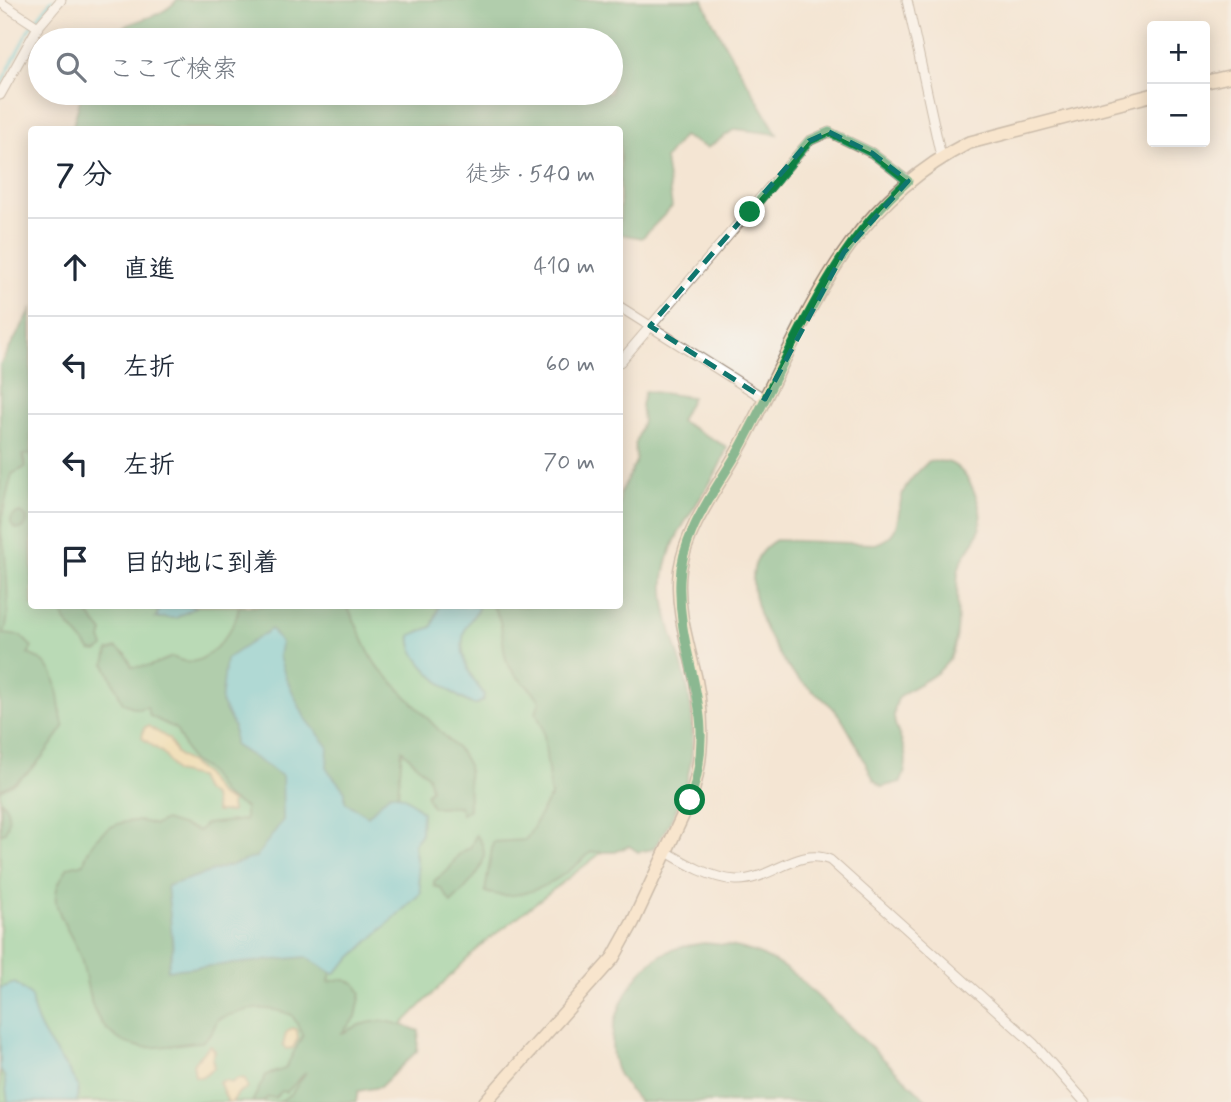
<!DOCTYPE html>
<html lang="ja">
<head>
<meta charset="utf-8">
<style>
  :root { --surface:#fff; --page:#f2f2f3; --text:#1f2937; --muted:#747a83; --line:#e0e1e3 }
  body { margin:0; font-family:Mynerve,"Klee One",sans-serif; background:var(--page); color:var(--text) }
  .controls { position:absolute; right:21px; top:21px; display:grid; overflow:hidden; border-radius:7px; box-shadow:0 4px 18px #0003 }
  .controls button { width:63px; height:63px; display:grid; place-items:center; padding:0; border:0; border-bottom:2px solid var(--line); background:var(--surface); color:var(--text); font:35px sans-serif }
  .stop { position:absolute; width:21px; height:21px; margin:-16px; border:5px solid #0b8043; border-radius:50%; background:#fff }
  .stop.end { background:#0b8043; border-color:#fff; box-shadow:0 2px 7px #0008 }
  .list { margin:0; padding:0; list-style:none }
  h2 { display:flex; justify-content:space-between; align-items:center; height:91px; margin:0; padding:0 28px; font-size:30px }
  h2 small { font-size:23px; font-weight:400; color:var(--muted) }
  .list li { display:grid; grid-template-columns:46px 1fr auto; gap:21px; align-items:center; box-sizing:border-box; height:98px; padding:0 28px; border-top:2px solid var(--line) }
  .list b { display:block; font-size:26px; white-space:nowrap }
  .list em { font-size:23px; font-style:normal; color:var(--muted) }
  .icon { flex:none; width:38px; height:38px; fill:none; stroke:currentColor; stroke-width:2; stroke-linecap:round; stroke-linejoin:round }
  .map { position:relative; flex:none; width:1231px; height:1102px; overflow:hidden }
  .search { position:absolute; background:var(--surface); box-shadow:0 4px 18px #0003; left:28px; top:28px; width:595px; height:77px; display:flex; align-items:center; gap:18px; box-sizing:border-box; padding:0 24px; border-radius:38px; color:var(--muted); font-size:26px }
  .panel { position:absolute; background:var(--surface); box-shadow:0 4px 18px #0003; left:28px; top:126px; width:595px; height:483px; border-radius:7px }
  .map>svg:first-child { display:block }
  .green { fill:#73cc92; stroke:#577b58; stroke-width:2 }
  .forest { fill:#5eb07c; stroke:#4c6d4d; stroke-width:2 }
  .sand { fill:#eeda9e; stroke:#94825e; stroke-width:2 }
  .water { fill:#5dc9d4; stroke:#4c7a79; stroke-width:2 }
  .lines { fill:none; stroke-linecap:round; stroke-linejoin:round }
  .stream { stroke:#5dc9d4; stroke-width:3.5 }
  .street-casing { stroke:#988878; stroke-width:11 }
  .secondary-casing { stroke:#988878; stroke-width:15 }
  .street { stroke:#fff; stroke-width:9 }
  .secondary { stroke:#fde5c5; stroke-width:12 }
  .route { stroke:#0b8043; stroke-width:9 }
  .marked { fill:none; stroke:#0f766e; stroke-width:5; stroke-dasharray:14 9; stroke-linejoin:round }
</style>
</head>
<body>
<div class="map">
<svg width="1231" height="1102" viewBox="0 0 1231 1102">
  <rect width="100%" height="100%" fill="#f6f6f2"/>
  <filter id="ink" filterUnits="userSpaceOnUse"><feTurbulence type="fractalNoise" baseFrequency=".0143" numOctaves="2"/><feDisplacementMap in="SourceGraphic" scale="14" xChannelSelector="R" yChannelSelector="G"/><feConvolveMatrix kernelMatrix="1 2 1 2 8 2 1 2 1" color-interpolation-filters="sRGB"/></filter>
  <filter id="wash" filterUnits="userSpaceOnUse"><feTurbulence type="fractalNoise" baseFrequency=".00686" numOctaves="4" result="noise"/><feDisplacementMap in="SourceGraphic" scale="28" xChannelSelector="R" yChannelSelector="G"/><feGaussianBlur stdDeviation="1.57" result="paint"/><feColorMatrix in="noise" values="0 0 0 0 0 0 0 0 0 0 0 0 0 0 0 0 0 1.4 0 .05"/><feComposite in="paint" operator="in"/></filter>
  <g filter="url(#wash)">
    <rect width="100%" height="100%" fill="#f4e5d3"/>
    <polygon class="green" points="31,384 32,606 602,606 636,826 481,945 325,1102 0,1102 0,414"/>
    <g class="forest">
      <path d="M177 0H703C723 47 753 89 777 134L735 129 707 148 683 136 665 159 672 207 642 238 620 234V130L72 129 82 93H611V40H106C129 16 158 22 177 0Z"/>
      <path d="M31 310V454L23 455 26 467 12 474C8 492 2 509 1 528 0 538 5 545 5 554 6 572 12 622 3 634L21 636 32 647 28 654C65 667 54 696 64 727 45 754 32 776 0 790V365Z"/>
      <path d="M645 391 692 397 680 421 727 447C714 489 676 522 666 566 659 595 670 629 679 656 702 728 698 786 653 849L638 852 629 846 615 852H591C564 878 524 905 485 892L493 842 525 840C537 826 539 810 551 797L543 728 536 712 540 701C531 684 514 681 506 659 501 642 505 621 492 606H620V494L636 461 635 445 643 421 641 405Z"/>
      <path d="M929 461C935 462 944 460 950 463 969 471 984 507 980 527 977 545 959 556 958 574 955 599 962 630 952 654 940 681 904 686 897 701 884 731 918 745 901 782L882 787 874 780C863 759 854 738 841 718 828 698 805 689 791 671 766 639 728 566 776 540L875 544C902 536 896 518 902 496 906 482 919 471 929 461Z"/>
      <circle cx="19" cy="521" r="8"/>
      <polygon points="59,606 93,606 89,615 103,632 101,639 104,647 97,652 91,651 66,622"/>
      <path d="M239 606 347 607C360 627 370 666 387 676L461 753 468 765 469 809 462 814 459 806 432 807 426 794 431 789 428 776 402 750 398 794 373 819 360 817 281 755 308 949 332 967 329 982 341 979 355 983 361 993 356 1017 341 1034C371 1017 387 1018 419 1031L417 1051 380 1087 358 1091 356 1102H279L292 1093 306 1072 287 1092 282 1091 275 1098 268 1097 262 1102H252L266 1075 285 1069 303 1035 292 1015C264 1004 246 1009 218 1019L212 1032 202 1042C172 1042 141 1058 113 1035 89 1016 89 990 82 962 77 942 60 923 56 902 54 889 61 878 68 867L84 863C92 830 124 813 155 825L165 820 199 831 205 824 245 820V808C239 803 226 799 222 793 212 779 209 768 191 761L176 729 150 716 147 707 138 709 123 703 105 664 108 651 116 648 126 654 132 667 150 666 172 657C177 659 184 662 189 662 212 661 237 626 239 606Z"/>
      <path d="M1 800C9 809 11 821 5 832L0 834Z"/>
      <path d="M476 835C499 860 467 886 451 903L441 888 434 886V881C438 877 446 873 449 869 456 858 457 853 470 848Z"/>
      <path d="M704 943C741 945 767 954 796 976L929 1102H639C631 1092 618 1078 615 1066 603 1027 629 973 663 954 675 947 691 945 704 943Z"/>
    </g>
    <g class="sand">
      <polygon points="148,726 169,739 176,753 203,773 219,795 231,802 231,812 216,812 213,797 203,789 198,777 175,772 164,754 142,738 144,728"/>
      <polygon points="292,1028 297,1030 298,1038 293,1048 286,1049 283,1046 286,1033"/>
      <polygon points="210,1045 215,1051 212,1058 214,1068 201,1077 195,1076 193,1063"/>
      <polygon points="238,1078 245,1079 248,1088 239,1092 232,1102 228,1102 219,1082 226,1080 231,1083"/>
    </g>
    <g class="water">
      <polygon points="152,606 198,606 176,618 155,618 159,611 151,609"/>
      <path d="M439 606H479C476 615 468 621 465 630 457 653 470 677 484 694L483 701 475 705C455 699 406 659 411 635L432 627Z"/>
      <path d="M271 629 281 643 279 657 286 678 304 716 328 746 327 769 345 791V802L368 816 390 793C406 795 411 801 422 812L421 833 414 845 421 893 334 974 306 957 167 970 173 948 167 886 256 857 283 820 282 776 234 745V727L221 702 226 659Z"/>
      <path d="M15 983 31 996C35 1034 61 1055 78 1086L77 1102H8L4 1076 0 1070V988Z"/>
    </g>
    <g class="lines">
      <polyline class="stream" points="0,86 29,29 52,0"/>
    </g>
  </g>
  <g filter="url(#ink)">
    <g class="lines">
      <g class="street-casing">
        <g id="street">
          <polyline points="907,0 941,157"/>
          <polyline points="0,2 38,27"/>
          <polyline points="0,95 38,27 61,0"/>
          <polyline points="620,307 765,399"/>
          <polyline points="620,362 809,141 829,132 872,153 908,181"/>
          <path d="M665 851C685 863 712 879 736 880 768 882 799 846 830 860L1033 1043 1085 1102"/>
        </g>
      </g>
      <g class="secondary-casing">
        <g id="secondary">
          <polyline points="1205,82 1231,76"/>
          <path d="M485 1102 613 958 633 922 690 800C706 753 704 707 691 659 684 631 676 599 680 570 687 525 719 486 740 447 805 327 838 210 968 143L1152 95"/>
        </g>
      </g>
      <use href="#street" class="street"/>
      <use href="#secondary" class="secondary"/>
    </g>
  </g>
  <g class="lines" filter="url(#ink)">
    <path class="route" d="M690 800C721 710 677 664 680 581 681 532 717 489 740 448 791 354 826 253 908 181L872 153 829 132 809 141 750 212"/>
  </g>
  <path d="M0 0H1231V1102H0ZM829 132 872 153 908 181 844 252 765 399 650 326 809 141Z" fill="#f4e5d3" fill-opacity=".55" fill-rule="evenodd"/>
  <path class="marked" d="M829 132 872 153 908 181 844 252 765 399 650 326 809 141Z"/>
</svg>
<div class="controls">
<button>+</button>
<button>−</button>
</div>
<div class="stop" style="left:690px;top:800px"></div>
<div class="stop end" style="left:750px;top:212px"></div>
<div class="search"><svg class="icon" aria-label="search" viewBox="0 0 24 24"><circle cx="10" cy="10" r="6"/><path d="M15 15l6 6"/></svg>ここで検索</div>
<section class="panel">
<h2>7 分<small>徒歩 · 540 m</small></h2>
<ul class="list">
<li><svg class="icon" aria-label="ahead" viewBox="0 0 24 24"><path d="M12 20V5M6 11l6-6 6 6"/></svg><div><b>直進</b></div><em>410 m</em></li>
<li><svg class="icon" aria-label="left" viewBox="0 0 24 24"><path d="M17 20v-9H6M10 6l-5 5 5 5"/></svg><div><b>左折</b></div><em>60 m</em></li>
<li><svg class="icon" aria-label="left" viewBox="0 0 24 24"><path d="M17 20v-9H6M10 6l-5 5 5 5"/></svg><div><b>左折</b></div><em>70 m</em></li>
<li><svg class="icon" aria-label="arrive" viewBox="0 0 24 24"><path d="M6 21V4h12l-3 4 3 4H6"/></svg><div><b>目的地に到着</b></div></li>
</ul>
</section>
</div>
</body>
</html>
